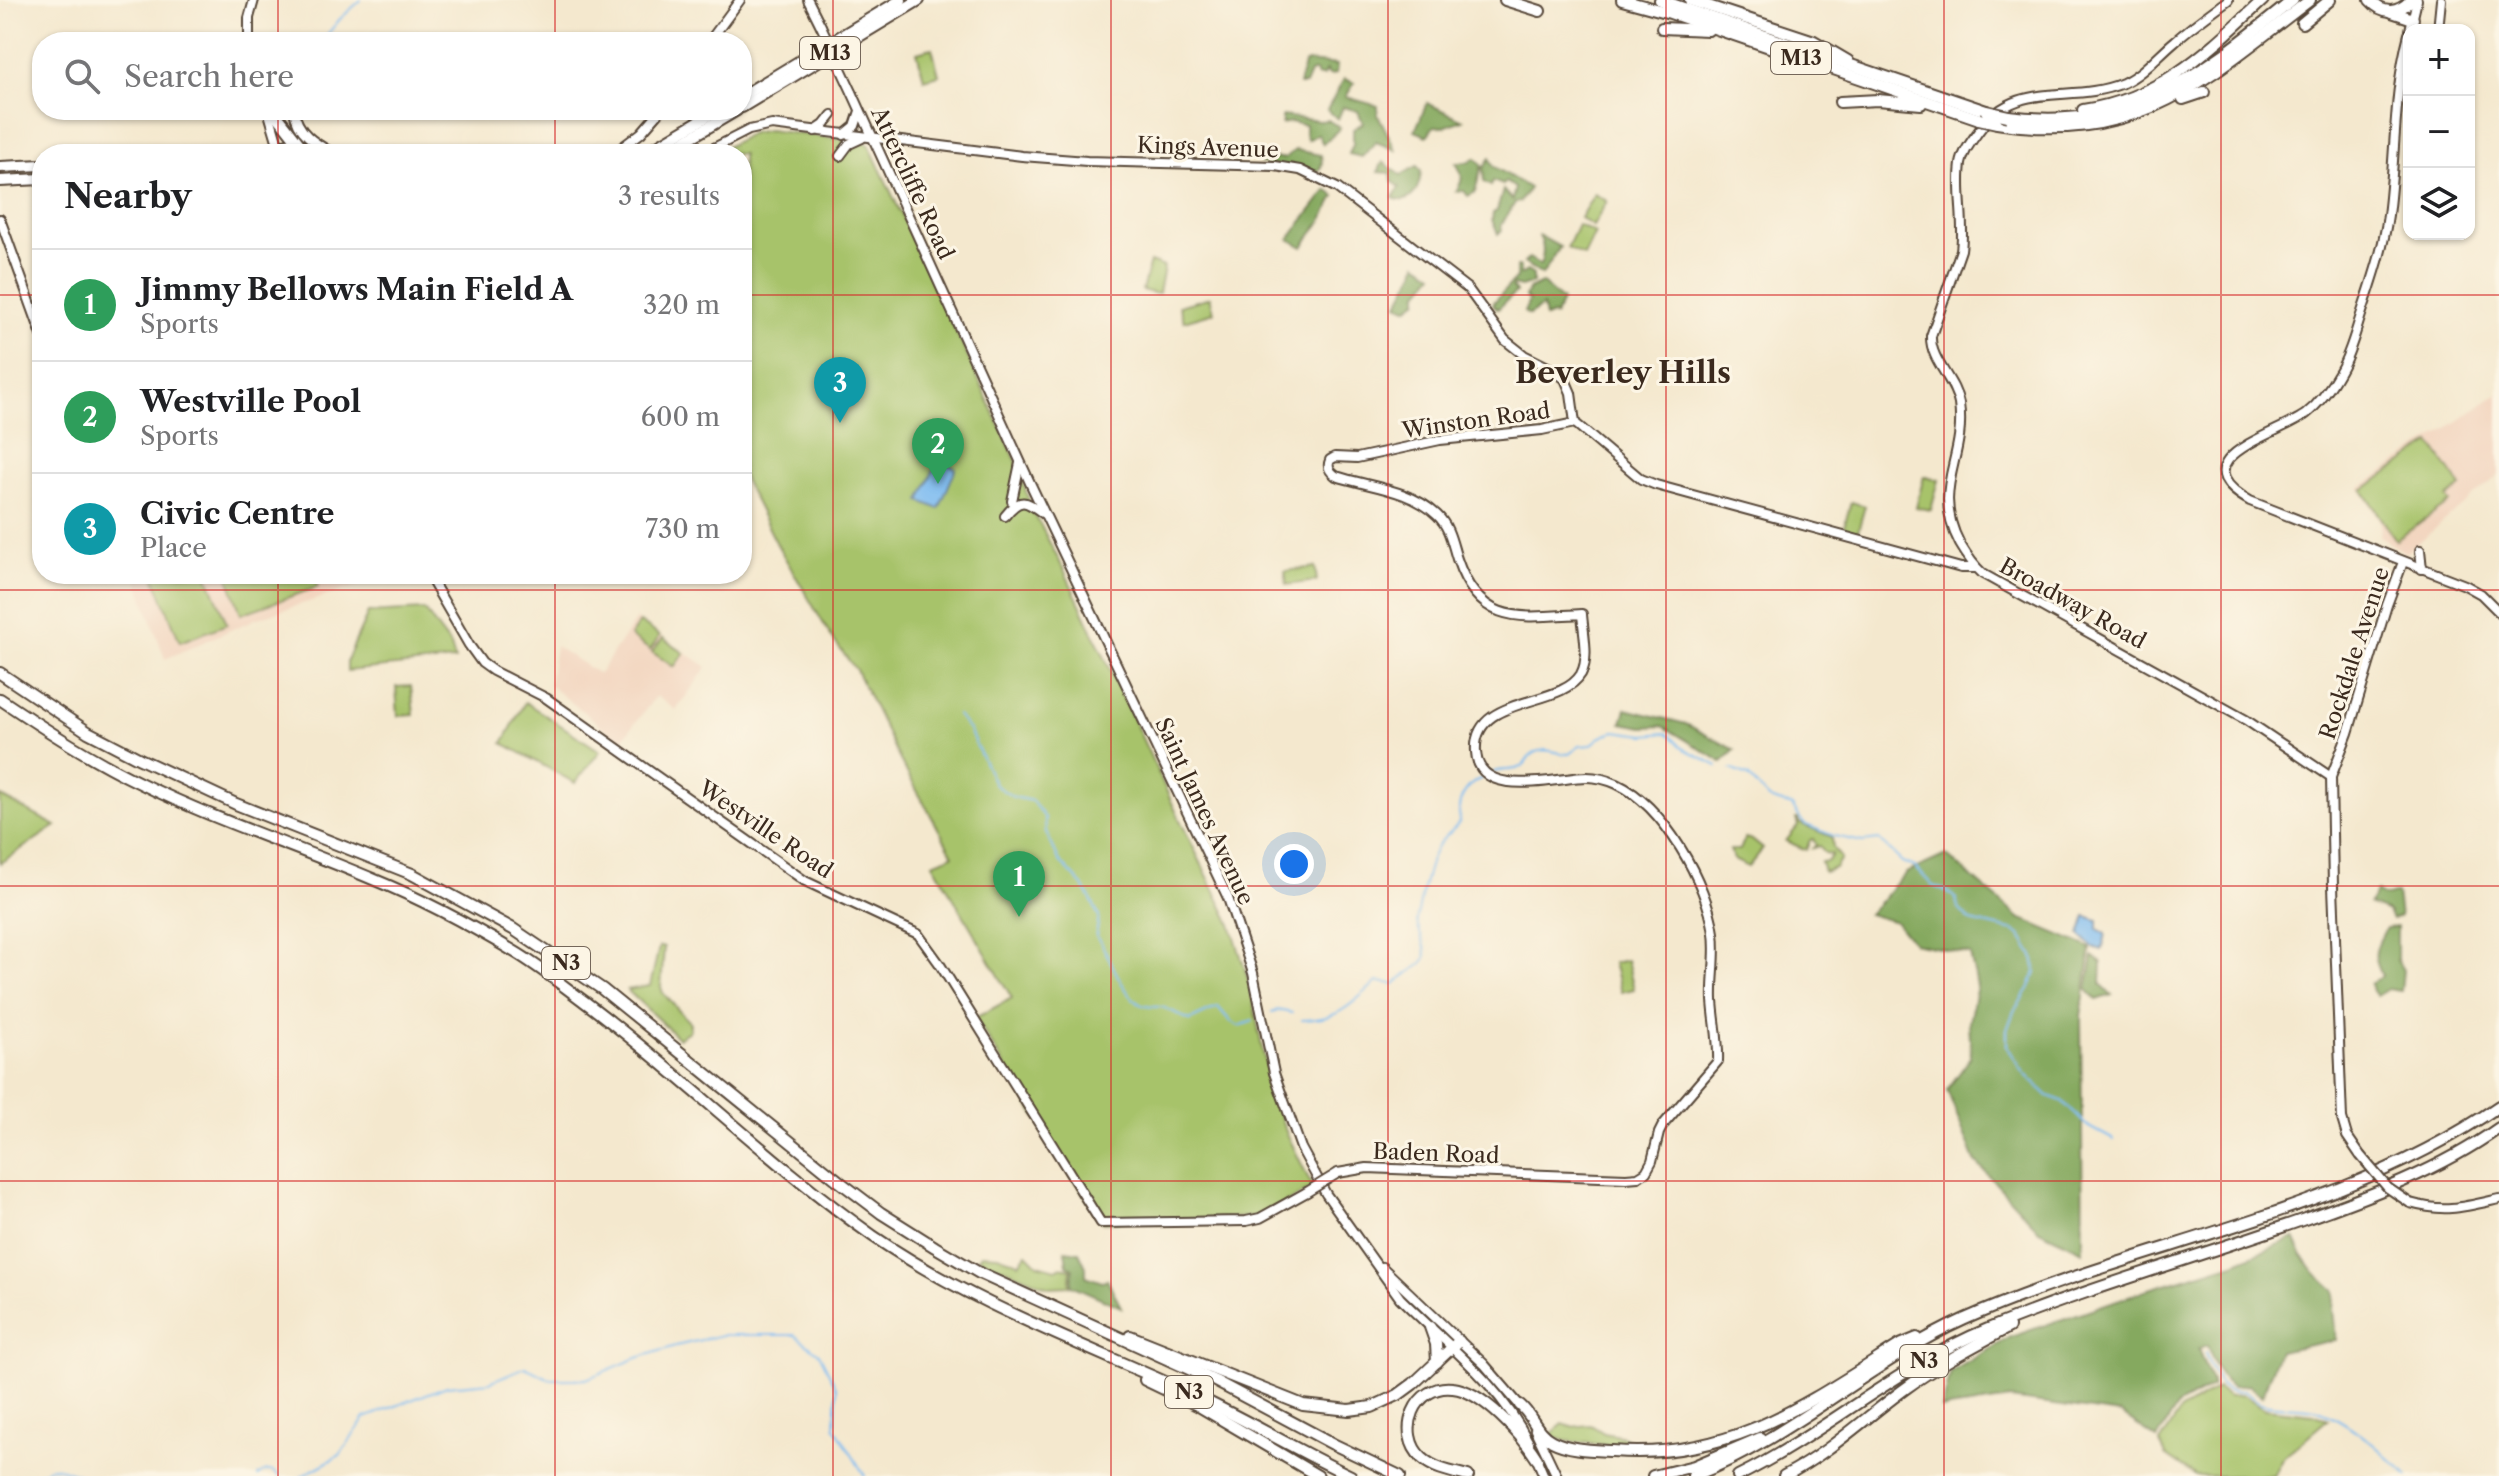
<!DOCTYPE html>
<html lang="en">
<head>
<meta charset="utf-8">
<style>
  :root { --surface:#fff; --page:#f2f2f2; --text:#202124; --muted:#757577; --line:#e0e0e0; --accent:#0b8043 }
  body { margin:0; font-family:"Libre Caslon Text",serif; background:var(--page); color:var(--text) }
  .controls { position:absolute; right:24px; top:24px; display:grid; overflow:hidden; border-radius:16px; box-shadow:0 2px 6px #0004 }
  .controls button { width:72px; height:72px; display:grid; place-items:center; padding:0; border:0; border-bottom:2px solid var(--line); background:var(--surface); color:var(--text); font:40px sans-serif }
  .you { position:absolute; left:1294px; top:864px; width:28px; height:28px; margin:-20px; border:6px solid #fff; border-radius:50%; background:#1a73e8; box-shadow:0 0 0 12px #1a73e833 }
  .badge { display:grid; place-items:center; width:52px; height:52px; border-radius:50%; background:var(--accent); color:#fff; font-size:26px; font-weight:700 }
  .pin { position:absolute; translate:-50% -66px; filter:drop-shadow(0 2px 4px #0008) }
  .pin::after { content:''; position:absolute; top:42px; width:28px; height:24px; background:inherit; clip-path:polygon(0 0,100% 0,50% 100%) }
  .list { margin:0; padding:0; list-style:none }
  h2 { display:flex; justify-content:space-between; align-items:center; height:104px; margin:0; padding:0 32px; font-size:34px }
  h2 small { font-size:26px; font-weight:400; color:var(--muted) }
  .list li { display:grid; grid-template-columns:52px 1fr auto; gap:24px; align-items:center; box-sizing:border-box; height:112px; padding:0 32px; border-top:2px solid var(--line) }
  .list b { display:block; font-size:30px; white-space:nowrap }
  .list p { margin:0; font-size:26px; white-space:nowrap; color:var(--muted) }
  .list em { font-size:26px; font-style:normal; color:var(--muted) }
  .icon { flex:none; width:44px; height:44px; fill:none; stroke:currentColor; stroke-width:2; stroke-linecap:round; stroke-linejoin:round }
  .map { position:relative; flex:none; width:2499px; height:1476px; overflow:hidden }
  .search { position:absolute; background:var(--surface); box-shadow:0 2px 6px #0004; left:32px; top:32px; width:720px; height:88px; display:flex; align-items:center; gap:20px; box-sizing:border-box; padding:0 28px; border-radius:32px; color:var(--muted); font-size:30px }
  .panel { position:absolute; background:var(--surface); box-shadow:0 2px 6px #0004; left:32px; top:144px; width:720px; height:440px; border-radius:32px }
  .map>svg:first-child { display:block }
  .built { fill:#f2d4be }
  .green { fill:#a7c36a; stroke:#717644; stroke-width:2 }
  .forest { fill:#85a95e; stroke:#606a3e; stroke-width:2 }
  .water { fill:#7ebcf1; stroke:#5c7388; stroke-width:2 }
  .lines { fill:none; stroke-linecap:round; stroke-linejoin:round }
  .stream { stroke:#7ebcf1; stroke-width:2 }
  .secondary-casing { stroke:#574638; stroke-width:12 }
  .highway-casing { stroke:#574638; stroke-width:14 }
  .secondary { stroke:#fff; stroke-width:8 }
  .highway { stroke:#fff; stroke-width:10 }
  .secondary-bridge-casing { stroke:#574638; stroke-width:12; stroke-linecap:butt }
  .highway-bridge-casing { stroke:#574638; stroke-width:14; stroke-linecap:butt }
  .secondary-bridge { stroke:#fff; stroke-width:8 }
  .highway-bridge { stroke:#fff; stroke-width:10 }
  .grid { fill:none; stroke:#d62828; stroke-width:2; stroke-opacity:0.55 }
  .labels { text-anchor:middle; stroke-width:6; stroke-linejoin:round; paint-order:stroke }
  .shield { fill:#fcf5e5; stroke:#75675a; stroke-width:2 }
  .shield-label { font-size:20px; font-weight:bold; fill:#3b2a1e }
  .street-label { font-size:22px; fill:#3b2a1e; stroke:#fcf5e5 }
  .district-label { font-size:30px; font-weight:bold; fill:#3b2a1e; stroke:#fcf5e5 }
</style>
</head>
<body>
<div class="map">
<svg width="2499" height="1476" viewBox="0 0 2499 1476">
  <rect width="100%" height="100%" fill="#fcf5e5"/>
  <filter id="ink" filterUnits="userSpaceOnUse"><feTurbulence type="fractalNoise" baseFrequency=".0125" numOctaves="2"/><feDisplacementMap in="SourceGraphic" scale="16" xChannelSelector="R" yChannelSelector="G"/><feConvolveMatrix kernelMatrix="1 2 1 2 8 2 1 2 1" color-interpolation-filters="sRGB"/></filter>
  <filter id="wash" filterUnits="userSpaceOnUse"><feTurbulence type="fractalNoise" baseFrequency=".006" numOctaves="4" result="noise"/><feDisplacementMap in="SourceGraphic" scale="32" xChannelSelector="R" yChannelSelector="G"/><feGaussianBlur stdDeviation="1.8" result="paint"/><feColorMatrix in="noise" values="0 0 0 0 0 0 0 0 0 0 0 0 0 0 0 0 0 1.4 0 .05"/><feComposite in="paint" operator="in"/></filter>
  <g filter="url(#wash)">
    <rect width="100%" height="100%" fill="#f4e8ce"/>
    <g class="built">
      <polygon points="2499,393 2499,475 2406,553 2380,537 2381,521 2360,488"/>
      <polygon points="135,574 395,574 255,619 165,659"/>
      <polygon points="636,619 707,667 676,710 656,696 618,745 617,738 549,685 555,646 599,674"/>
    </g>
    <g class="green">
      <polygon points="932,48 939,75 924,79 917,52"/>
      <polygon points="768,130 864,142 869,145 1016,460 1031,507 1065,572 1180,820 1231,924 1250,986 1263,1053 1283,1125 1313,1188 1260,1217 1101,1222 975,1018 1012,998 933,863 953,855 900,760 856,670 832,638 778,546 742,476 742,154 714,154 751,133"/>
      <polygon points="1594,194 1607,201 1593,226 1580,218"/>
      <polygon points="1578,225 1595,233 1584,256 1567,248"/>
      <polygon points="1150,262 1164,267 1159,293 1156,294 1142,290"/>
      <polygon points="1210,297 1214,312 1184,321 1179,306"/>
      <polygon points="2431,443 2461,487 2447,498 2450,502 2396,540 2363,490"/>
      <polygon points="1924,476 1939,480 1931,510 1916,507"/>
      <polygon points="1851,502 1865,506 1857,534 1843,530"/>
      <polygon points="1315,567 1317,581 1287,585 1285,571"/>
      <polygon points="153,574 207,574 227,624 180,642"/>
      <polygon points="227,574 313,574 318,587 241,614"/>
      <polygon points="424,610 451,646 455,660 347,671 347,660 368,613"/>
      <polygon points="640,622 660,636 650,650 630,636"/>
      <polygon points="663,638 684,653 674,667 652,652"/>
      <polygon points="411,686 414,715 398,716 396,687"/>
      <polygon points="525,702 600,751 575,783 503,743"/>
      <polygon points="0,796 56,826 0,863"/>
      <polygon points="1796,819 1798,819 1799,823 1832,837 1833,848 1841,858 1835,868 1824,872 1821,862 1828,861 1832,854 1825,853 1820,846 1813,848 1816,845 1813,839 1810,840 1806,850 1786,841 1798,826"/>
      <polygon points="1745,838 1752,840 1763,849 1748,867 1734,860 1730,850 1740,850"/>
      <polygon points="659,947 664,947 661,987 663,993 690,1023 689,1031 678,1038 627,990 650,986"/>
      <polygon points="1627,960 1634,989 1621,992 1613,963"/>
      <polygon points="1027,1253 1038,1264 1056,1269 1060,1267 1071,1269 1069,1286 1049,1287 978,1258 981,1254 998,1255 1019,1263"/>
      <polygon points="2218,1388 2229,1396 2243,1395 2266,1409 2313,1414 2328,1419 2282,1458 2273,1476 2196,1476 2166,1455 2160,1443 2181,1410"/>
      <polygon points="1563,1424 1571,1427 1591,1425 1604,1433 1624,1437 1638,1448 1565,1441 1550,1435"/>
    </g>
    <g class="forest">
      <polygon points="1308,62 1337,65 1336,74 1329,75 1326,70 1323,76 1317,76 1315,71 1310,73 1305,85 1299,85 1304,64"/>
      <polygon points="1344,79 1354,83 1346,97 1378,106 1378,115 1396,150 1376,142 1362,157 1349,154 1353,144 1353,129 1363,123 1358,111 1343,107 1338,119 1327,110"/>
      <polygon points="1427,103 1463,120 1444,127 1434,126 1427,136 1415,131"/>
      <polygon points="1282,116 1320,121 1328,120 1340,128 1323,144 1318,134 1308,140 1305,134 1305,125 1290,122 1282,124"/>
      <path d="M1295 150 1321 155C1322 162 1323 167 1317 172L1260 163 1262 154H1267L1270 158H1285Z"/>
      <path d="M1475 158 1482 164 1475 192 1468 196 1464 191H1456C1464 180 1463 174 1456 163L1469 162Z"/>
      <polygon points="1490,158 1493,166 1529,188 1520,202 1515,203 1501,225 1502,231 1498,234 1492,220 1493,213 1497,211 1503,190 1512,200 1515,188 1506,182 1503,185 1493,181 1491,186 1484,182 1483,168"/>
      <path d="M1383 162 1401 175 1417 166 1421 171C1420 187 1412 207 1393 198L1400 187 1392 181 1391 173 1378 172Z"/>
      <polygon points="1327,190 1335,196 1324,217 1303,247 1289,239"/>
      <path d="M1538 235 1560 247 1542 275 1524 263 1529 258 1540 265C1544 255 1544 244 1538 235Z"/>
      <polygon points="1417,263 1434,274 1418,293 1418,300 1407,308 1398,304 1415,272"/>
      <polygon points="1516,267 1520,267 1520,275 1527,271 1533,275 1533,283 1521,287 1513,285 1512,287 1516,292 1498,309 1493,305 1494,302 1516,278"/>
      <polygon points="1542,283 1562,301 1555,316 1552,315 1545,318 1543,306 1529,315 1524,312 1529,301 1525,297 1529,289"/>
      <polygon points="1626,709 1686,724 1735,750 1722,762 1663,726 1643,727 1622,723"/>
      <polygon points="1946,855 2019,918 2091,948 2081,1016 2083,1251 2039,1230 1975,1161 1947,1090 1971,1057 1969,1021 1977,986 1970,954 1913,943 1896,922 1868,914 1906,873"/>
      <polygon points="2376,892 2384,897 2397,893 2400,917 2392,920 2388,912 2369,904"/>
      <path d="M2397 927V960L2403 970 2401 991 2388 989 2376 996 2372 991 2370 984 2382 977C2381 972 2378 968 2377 963 2372 951 2381 938 2386 928Z"/>
      <polygon points="2093,956 2102,963 2101,984 2112,995 2097,1000 2087,990"/>
      <path d="M2294 1238C2304 1261 2316 1276 2335 1291L2333 1308 2336 1340 2279 1351 2262 1396 2248 1385 2232 1387 2220 1376 2207 1346 2198 1349 2213 1386 2178 1405 2157 1439 2121 1414 2010 1399 1942 1409 1951 1372 2011 1337 2149 1289 2234 1263Z"/>
      <polygon points="1065,1250 1079,1252 1086,1267 1086,1276 1102,1282 1107,1279 1121,1307 1071,1285 1073,1268 1067,1265"/>
    </g>
    <g class="water">
      <polygon points="938,460 956,468 939,509 920,501"/>
      <polygon points="2086,916 2098,920 2098,929 2106,934 2102,950 2093,947 2080,935"/>
    </g>
    <g class="lines">
      <g class="stream">
        <polyline points="321,42 340,19 361,0"/>
        <path d="M957 715 969 730 995 785 1013 797 1032 801 1045 818 1046 832 1059 860 1083 886 1093 903 1099 917 1096 936C1111 956 1117 984 1137 1002 1144 1008 1153 1006 1161 1007 1171 1009 1181 1017 1190 1020L1218 1007 1230 1021 1239 1026 1253 1021"/>
        <polyline points="1731,769 1748,776 1769,799 1792,806 1804,824 1834,836 1863,842 1879,840 1902,862 1915,867 1933,886 1947,891 1956,899 1958,908 1971,921 2015,931 2021,936 2033,956 2036,972 2029,989 2014,1011 2007,1030 2007,1046 2024,1073 2048,1096 2062,1101 2086,1125 2114,1140"/>
        <path d="M1494 772C1503 769 1511 771 1519 768 1527 766 1525 759 1532 755 1545 745 1555 754 1569 754L1580 746 1591 745 1599 738 1615 731 1645 735 1666 733 1671 736 1681 747 1718 766"/>
        <polyline points="1272,1012 1277,1010 1292,1013"/>
        <path d="M1302 1020C1342 1019 1349 1005 1377 982L1395 984C1401 977 1422 965 1424 961 1431 947 1416 933 1417 919 1419 905 1429 858 1437 847 1442 838 1452 832 1458 824 1462 817 1459 819 1459 812 1458 798 1469 783 1482 778"/>
        <path d="M2205 1353C2213 1371 2218 1396 2243 1391 2250 1395 2255 1401 2264 1404 2277 1408 2304 1405 2318 1410 2350 1421 2384 1453 2408 1476"/>
        <polyline points="36,1476 51,1467 63,1469 80,1476"/>
        <path d="M258 1476C264 1470 273 1469 279 1476"/>
        <polyline points="302,1476 340,1455 365,1418 447,1386 490,1382 525,1367 550,1379 586,1379 637,1358 676,1346 722,1335 795,1335 819,1353 837,1389 835,1427 865,1476"/>
      </g>
    </g>
  </g>
  <g filter="url(#ink)">
    <g class="lines">
      <g class="secondary-casing">
        <g id="secondary">
          <polyline points="808,0 821,26"/>
          <path d="M2228 0C2210 13 2192 26 2175 41 2158 55 2143 74 2123 83 2070 105 2017 77 1978 132 1971 142 1963 152 1961 164 1957 193 1965 221 1961 250L1931 336C1930 361 1955 379 1959 404 1967 459 1930 487 1960 544 1967 556 1973 565 1983 574L2246 720 2331 777"/>
          <polyline points="2410,30 2417,0"/>
          <polyline points="2438,30 2441,0"/>
          <path d="M2409 34C2393 94 2396 155 2388 215 2383 251 2372 281 2361 315 2355 334 2350 354 2340 371 2331 387 2320 403 2306 414 2278 435 2176 459 2250 501L2465 585 2481 594 2499 612"/>
          <polyline points="249,42 249,18 254,0"/>
          <polyline points="709,42 740,0"/>
          <path d="M852 92 1031 485 1228 898 1253 973 1274 1073 1301 1148 1326 1194 1400 1298C1446 1344 1500 1384 1529 1443"/>
          <polyline points="268,110 281,154"/>
          <path d="M294 110C297 133 315 143 334 154"/>
          <polyline points="815,131 824,125 832,115"/>
          <polyline points="844,135 855,126 860,111"/>
          <polyline points="613,154 641,133 661,110"/>
          <polyline points="702,154 749,130 772,125 1022,156 1087,161 1275,166 1300,170 1337,188 1468,289 1505,340 1524,355 1552,369 1565,379 1571,393 1575,423"/>
          <polyline points="840,156 849,144 862,138"/>
          <polyline points="0,219 42,335"/>
          <polyline points="1575,423 1641,479 1656,485 1961,568 1976,568"/>
          <polyline points="1012,501 1020,463"/>
          <path d="M1005 516C1021 496 1026 501 1044 514"/>
          <polyline points="2420,550 2422,569"/>
          <polyline points="428,574 469,645 482,663 493,671 546,698 805,881 918,934 939,963 1101,1223 1246,1221 1260,1218 1307,1192"/>
          <polyline points="2360,1155 2347,1136 2342,1119 2333,886 2331,777 2348,733 2387,605 2403,562"/>
          <path d="M1338 1173 1367 1168 1626 1178 1638 1177 1646 1172 1652 1161 1659 1133 1663 1125 1718 1061C1719 1040 1714 1020 1713 1000 1712 978 1717 955 1714 933 1707 883 1664 806 1617 784 1608 780 1597 777 1587 777 1557 777 1479 801 1476 752 1472 694 1560 709 1581 674 1590 658 1583 631 1582 614 1523 617 1480 628 1457 559 1452 544 1450 527 1437 515 1410 489 1370 487 1336 476 1329 471 1327 467 1330 460L1335 457 1357 458 1440 440 1542 430 1575 423"/>
          <path d="M2410 1203C2445 1213 2464 1207 2499 1199"/>
          <polyline points="1382,1267 1484,1364 1522,1408"/>
          <polyline points="1535,1430 1557,1476"/>
          <polyline points="1535,1455 1544,1476"/>
        </g>
      </g>
      <g class="highway-casing">
        <g id="highway">
          <polyline points="1505,0 1540,11"/>
          <polyline points="1622,0 1670,13 1979,119"/>
          <polyline points="1660,0 1986,111"/>
          <polyline points="1690,0 1814,41 1848,61"/>
          <path d="M2370 0C2383 15 2398 14 2411 0"/>
          <polyline points="2392,12 2413,19"/>
          <polyline points="2302,23 2330,0"/>
          <polyline points="1662,28 1708,30"/>
          <polyline points="742,96 901,0"/>
          <polyline points="2183,99 2204,92"/>
          <polyline points="1840,102 1878,100 1921,104"/>
          <polyline points="742,107 919,0"/>
          <polyline points="273,110 301,146"/>
          <path d="M2083 110C2162 98 2208 51 2263 0"/>
          <path d="M2008 116C2134 132 2201 74 2293 0"/>
          <path d="M1997 123C2140 145 2205 80 2310 0"/>
          <polyline points="250,154 288,144 311,154"/>
          <polyline points="644,154 718,110"/>
          <polyline points="663,154 737,110"/>
          <polyline points="0,167 42,165"/>
          <polyline points="0,181 42,179"/>
          <polyline points="0,673 88,732 140,759 236,804 412,874 513,929 602,989 840,1182 881,1213 935,1247 981,1274 1215,1381 1333,1444 1400,1476"/>
          <path d="M0 699C46 730 92 760 142 784 217 821 298 847 375 880 424 900 470 925 515 952 540 967 562 985 585 1002 684 1076 772 1165 873 1236 969 1302 1077 1342 1183 1390 1240 1416 1294 1449 1351 1476"/>
          <polyline points="1430,1327 1436,1344 1437,1362"/>
          <polyline points="1130,1336 1303,1405 1349,1410 1372,1407 1398,1395 1413,1384 1459,1341"/>
          <polyline points="1145,1380 1197,1405 1318,1476"/>
          <path d="M1520 1405C1533 1416 1536 1433 1552 1441 1569 1450 1593 1450 1612 1451 1729 1461 1806 1404 1900 1345L1917 1338"/>
          <path d="M1468 1476C1452 1472 1434 1469 1422 1458 1395 1433 1415 1383 1453 1388 1482 1391 1522 1435 1537 1459"/>
          <polyline points="1653,1476 1694,1466 1760,1438"/>
          <path d="M1693 1476C1792 1438 1869 1362 1965 1319 2139 1242 2340 1216 2499 1106"/>
          <path d="M1738 1476C1825 1433 1898 1366 1988 1329 2090 1287 2198 1257 2302 1220 2370 1196 2440 1170 2499 1128"/>
          <path d="M1784 1476C1829 1453 1866 1417 1906 1388 1939 1364 1974 1346 2009 1327"/>
        </g>
      </g>
      <use href="#secondary" class="secondary"/>
      <use href="#highway" class="highway"/>
      <g class="secondary-bridge-casing">
        <g id="secondary-bridge">
          <polyline points="821,26 852,92"/>
          <polyline points="2360,1155 2388,1188 2410,1203"/>
          <polyline points="1307,1192 1338,1173"/>
        </g>
      </g>
      <g class="highway-bridge-casing">
        <g id="highway-bridge">
          <polyline points="1986,111 2008,116"/>
          <polyline points="1979,119 1997,123"/>
        </g>
      </g>
      <use href="#secondary-bridge" class="secondary-bridge"/>
      <use href="#highway-bridge" class="highway-bridge"/>
    </g>
  </g>
  <path class="grid" d="M278 0V42M555 0V42M833 0V1476M1111 0V1476M1388 0V1476M1666 0V1476M1944 0V1476M2221 0V1476M278 110V154M555 110V154M0 295H42M742 295H2499M278 574V1476M555 574V1476M0 590H2499M0 886H2499M0 1181H2499"/>
  <g class="labels">
    <g class="shield">
      <rect x="800" y="37" width="60" height="32" rx="6"/>
      <rect x="1771" y="42" width="60" height="32" rx="6"/>
      <rect x="542" y="947" width="48" height="32" rx="6"/>
      <rect x="1900" y="1345" width="48" height="32" rx="6"/>
      <rect x="1165" y="1376" width="48" height="32" rx="6"/>
    </g>
    <g class="shield-label">
      <text x="830" y="60">M13</text>
      <text x="1801" y="65">M13</text>
      <text x="566" y="970">N3</text>
      <text x="1924" y="1368">N3</text>
      <text x="1189" y="1399">N3</text>
    </g>
    <g class="street-label">
      <text transform="translate(1208 147) rotate(2)" y="8">Kings Avenue</text>
      <text transform="translate(913 183) rotate(65)" y="8">Attercliffe Road</text>
      <text transform="translate(1476 420) rotate(-8)" y="8">Winston Road</text>
      <text transform="translate(2073 603) rotate(29)" y="8">Broadway Road</text>
      <text transform="translate(2354 653) rotate(-72)" y="8">Rockdale Avenue</text>
      <text transform="translate(1205 811) rotate(65)" y="8">Saint James Avenue</text>
      <text transform="translate(766 829) rotate(34)" y="8">Westville Road</text>
      <text transform="translate(1436 1153) rotate(2)" y="8">Baden Road</text>
    </g>
    <g class="district-label">
      <text x="1623" y="383">Beverley Hills</text>
    </g>
  </g>
</svg>
<div class="controls">
<button>+</button>
<button>−</button>
<button><svg class="icon" aria-label="layers" viewBox="0 0 24 24"><path d="M12 4l9 5-9 5-9-5zM3 14l9 5 9-5"/></svg></button>
</div>
<div class="you"></div>
<div class="pin badge" style="left:1019px;top:917px;background:#2e9e5b">1</div>
<div class="pin badge" style="left:938px;top:484px;background:#2e9e5b">2</div>
<div class="pin badge" style="left:840px;top:423px;background:#0f9aa8">3</div>
<div class="search"><svg class="icon" aria-label="search" viewBox="0 0 24 24"><circle cx="10" cy="10" r="6"/><path d="M15 15l6 6"/></svg>Search here</div>
<section class="panel">
<h2>Nearby<small>3 results</small></h2>
<ul class="list">
<li><span class="badge" style="background:#2e9e5b">1</span><div><b>Jimmy Bellows Main Field A</b><p>Sports</p></div><em>320 m</em></li>
<li><span class="badge" style="background:#2e9e5b">2</span><div><b>Westville Pool</b><p>Sports</p></div><em>600 m</em></li>
<li><span class="badge" style="background:#0f9aa8">3</span><div><b>Civic Centre</b><p>Place</p></div><em>730 m</em></li>
</ul>
</section>
</div>
</body>
</html>
